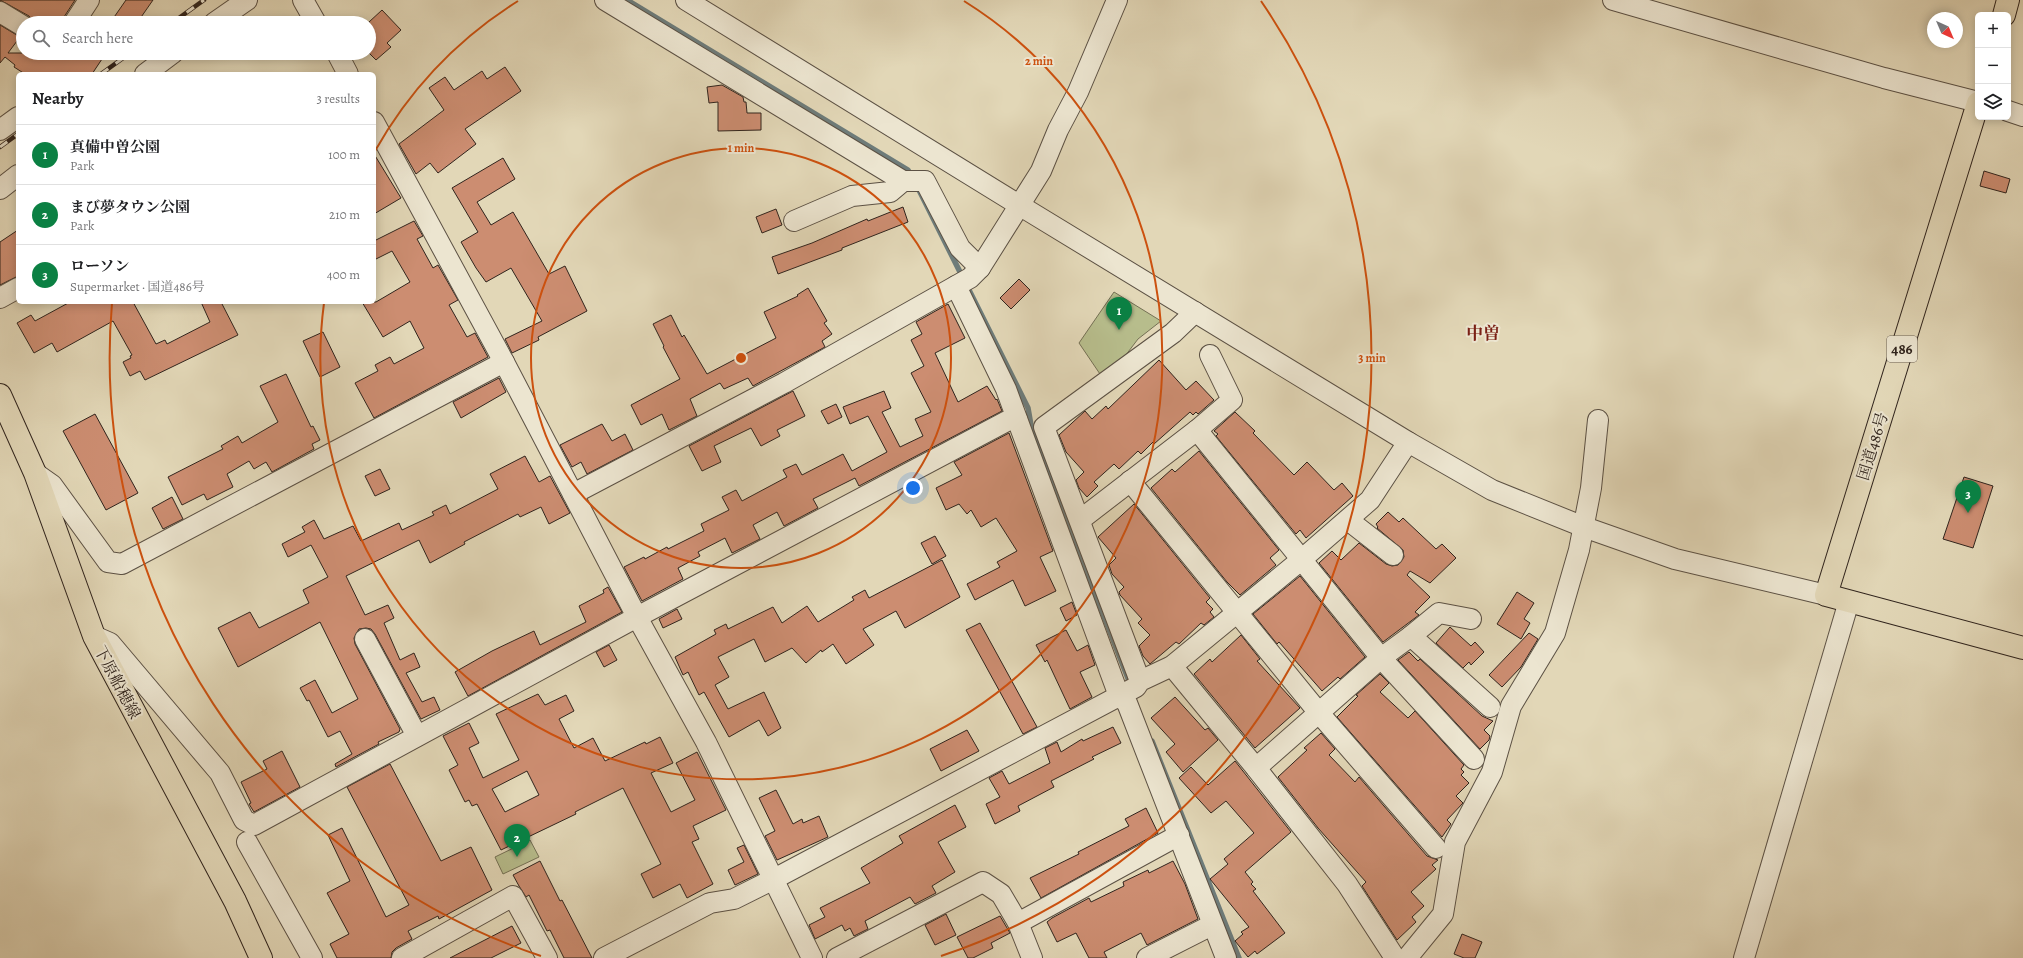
<!DOCTYPE html>
<html lang="en">
<head>
<meta charset="utf-8">
<style>
  :root { --surface:#fff; --page:#f2f2f2; --text:#202124; --muted:#757577; --line:#e0e0e0; --accent:#0b8043 }
  body { margin:0; font-family:Alegreya,"Noto Serif JP",serif; background:var(--page); color:var(--text) }
  .controls { position:absolute; right:12px; top:12px; display:grid; overflow:hidden; border-radius:6px; box-shadow:0 2px 10px #0003 }
  .controls button { width:36px; height:36px; display:grid; place-items:center; padding:0; border:0; border-bottom:1px solid var(--line); background:var(--surface); color:var(--text); font:20px sans-serif }
  .compass { position:absolute; left:1927px; top:12px; width:36px; height:36px; border-radius:50%; background:var(--surface); box-shadow:0 2px 10px #0003; rotate:136deg }
  .you { position:absolute; left:913px; top:488px; width:14px; height:14px; margin:-10px; border:3px solid #fff; border-radius:50%; background:#1a73e8; box-shadow:0 0 0 6px #1a73e833 }
  .badge { display:grid; place-items:center; width:26px; height:26px; border-radius:50%; background:var(--accent); color:#fff; font-size:13px; font-weight:700 }
  .pin { position:absolute; translate:-50% -33px; filter:drop-shadow(0 1px 2px #0008) }
  .pin::after { content:''; position:absolute; top:21px; width:14px; height:12px; background:inherit; clip-path:polygon(0 0,100% 0,50% 100%) }
  .list { margin:0; padding:0; list-style:none }
  h2 { display:flex; justify-content:space-between; align-items:center; height:52px; margin:0; padding:0 16px; font-size:17px }
  h2 small { font-size:13px; font-weight:400; color:var(--muted) }
  .list li { display:grid; grid-template-columns:26px 1fr auto; gap:12px; align-items:center; box-sizing:border-box; height:60px; padding:0 16px; border-top:1px solid var(--line) }
  .list b { display:block; font-size:15px; white-space:nowrap }
  .list p { margin:0; font-size:13px; white-space:nowrap; color:var(--muted) }
  .list em { font-size:13px; font-style:normal; color:var(--muted) }
  .icon { flex:none; width:22px; height:22px; fill:none; stroke:currentColor; stroke-width:2; stroke-linecap:round; stroke-linejoin:round }
  .map { position:relative; flex:none; width:2023px; height:958px; overflow:hidden }
  .search { position:absolute; background:var(--surface); box-shadow:0 2px 10px #0003; left:16px; top:16px; width:360px; height:44px; display:flex; align-items:center; gap:10px; box-sizing:border-box; padding:0 14px; border-radius:22px; color:var(--muted); font-size:15px }
  .panel { position:absolute; background:var(--surface); box-shadow:0 2px 10px #0003; left:16px; top:72px; width:360px; height:232px; border-radius:6px }
  .map>svg:first-child { display:block }
  .green { fill:#b7bd8c; stroke:#747054 }
  .lines { fill:none; stroke-linecap:round; stroke-linejoin:round }
  .stream { stroke:#6e7c7a; stroke-width:5.5 }
  .building { fill:#cc8d71; stroke:#30241d; fill-rule:evenodd }
  .minor-casing { stroke:#5c5144; stroke-width:22 }
  .major-casing { stroke:#30241d; stroke-width:24 }
  .highway-casing { stroke:#30241d; stroke-width:24 }
  .minor { stroke:#ece5d0; stroke-width:20 }
  .major { stroke:#e2d7b7; stroke-width:22 }
  .highway { stroke:#e2d7b7; stroke-width:22 }
  .rail-casing { stroke:#30241d; stroke-width:4.5 }
  .rail { stroke:#ece5d0; stroke-width:3; stroke-dasharray:9; stroke-linecap:butt }
  .ring { fill:none; stroke:#cc510f; stroke-width:2 }
  .labels { text-anchor:middle; stroke-width:4; stroke-linejoin:round; paint-order:stroke }
  .shield { fill:#ece5d0; stroke:#685e53; stroke-width:1 }
  .shield-label { font-size:15px; font-weight:bold; fill:#30241d }
  .street-label { font-size:16px; fill:#30241d; stroke:#ece5d0 }
  .neighbourhood-label { font-size:17px; font-weight:bold; fill:#7a1f14; stroke:#ece5d0 }
  .centre { fill:#cc510f; stroke:#ece5d0; stroke-width:2 }
  .ring-label { font-size:12px; text-anchor:middle; font-weight:bold; fill:#cc510f; stroke:#ece5d0; stroke-width:4; stroke-linejoin:round; paint-order:stroke }
</style>
</head>
<body>
<div class="map">
<svg width="2023" height="958" viewBox="0 0 2023 958">
  <rect width="100%" height="100%" fill="#e2d7b7"/>
  <filter id="stains"><feTurbulence type="fractalNoise" baseFrequency=".005" numOctaves="4"/><feColorMatrix values="0 0 0 0 .2 0 0 0 0 .09 0 0 0 0 .02 0 0 0 .5 -.17"/></filter>
  <radialGradient id="worn" r=".72"><stop offset=".6" stop-color="#630" stop-opacity="0"/><stop offset="1" stop-color="#630" stop-opacity=".3"/></radialGradient>
  <g class="green">
    <polygon points="1114,292 1161,321 1138,339 1119,364 1102,377 1079,343"/>
    <polygon points="530,840 539,857 503,874 495,857"/>
  </g>
  <g class="lines">
    <g class="stream">
      <polyline points="627,0 908,170 912,177"/>
      <polyline points="916,184 1028,408 1032,431 1131,686"/>
      <polyline points="1152,741 1239,958"/>
    </g>
  </g>
  <g class="building">
    <polygon points="0,0 75,0 64,17 63,23 34,23 29,16"/>
    <polygon points="126,0 153,0 137,23 110,23"/>
    <polygon points="382,10 401,30 387,43 391,47 376,60 369,53 369,22"/>
    <polygon points="0,25 20,37 8,53 106,53 92,74 25,74 14,67 15,65 5,57 0,63"/>
    <polygon points="505,67 521,91 465,129 476,144 438,173 430,163 416,174 399,144 444,110 429,88 445,77 454,90 482,71 487,79"/>
    <polygon points="722,85 743,97 744,102 746,102 747,113 761,113 761,130 718,131 718,102 709,103 707,87"/>
    <polygon points="374,154 401,198 374,214"/>
    <polygon points="503,158 515,179 477,202 491,225 513,212 549,274 565,266 587,311 538,337 539,340 512,353 505,339 542,321 511,268 486,282 476,268 461,242 478,232 452,188"/>
    <polygon points="1984,171 2010,179 2006,193 1980,186"/>
    <polygon points="903,207 908,222 842,248 842,250 778,274 772,257 812,243 867,219 868,221"/>
    <polygon points="776,209 782,225 762,233 756,217"/>
    <polygon points="414,221 423,236 417,239 433,268 438,265 458,300 449,305 467,337 475,333 488,357 374,418 355,383 378,371 375,365 390,357 394,364 424,348 410,321 383,337 362,302 376,302 410,282 392,251 374,260 374,241"/>
    <polygon points="18,230 18,276 0,285 0,242"/>
    <polygon points="1019,279 1030,290 1011,309 1000,298"/>
    <polygon points="808,288 827,321 824,323 832,334 822,341 825,347 753,386 748,378 724,389 720,383 690,399 697,416 669,430 662,414 641,425 631,405 680,379 663,347 664,346 653,324 671,315 682,337 684,335 707,374 776,338 764,312 798,296 797,295"/>
    <polygon points="70,302 133,302 156,344 165,340 167,344 210,322 201,302 221,302 238,335 145,380 140,371 130,376 123,362 131,358 130,356 132,355 113,321 57,352 52,343 34,353 17,323 31,315 35,321"/>
    <polygon points="948,304 965,338 935,353 958,402 987,386 996,400 997,399 1002,411 859,486 855,478 813,499 818,508 784,526 777,512 753,525 760,539 732,553 725,538 698,552 700,556 678,568 683,579 642,601 624,567 644,557 645,559 667,547 668,549 704,531 701,524 729,510 722,497 736,490 742,501 787,477 783,470 796,464 802,475 843,454 852,471 887,452 868,416 850,424 843,407 884,391 891,408 882,412 900,447 923,436 915,419 931,412 911,373 924,366 911,340 922,334 916,322"/>
    <polygon points="323,332 340,367 320,377 303,341"/>
    <polygon points="1159,360 1186,390 1196,381 1214,400 1198,414 1196,412 1193,415 1190,412 1154,444 1153,442 1141,454 1138,451 1119,469 1114,464 1094,482 1098,486 1087,497 1079,488 1076,480 1084,472 1066,452 1059,435 1085,411 1092,419 1106,406 1108,409"/>
    <polygon points="286,374 311,427 313,426 320,440 312,444 314,449 272,472 266,462 254,469 249,461 227,474 233,487 207,500 204,494 182,505 168,477 223,449 221,446 238,436 242,443 278,422 260,386"/>
    <polygon points="499,378 506,392 461,418 453,402"/>
    <polygon points="793,391 805,416 777,430 780,436 761,446 751,428 714,446 721,462 702,471 689,446"/>
    <polygon points="836,404 842,417 828,424 821,411"/>
    <polygon points="1235,412 1255,431 1253,433 1294,475 1307,462 1334,490 1342,483 1353,496 1306,538 1300,530 1296,534 1216,436 1218,434 1214,431"/>
    <polygon points="95,414 138,493 106,510 63,431"/>
    <polygon points="602,424 612,441 625,434 633,450 587,474 581,462 572,467 560,445"/>
    <polygon points="1009,433 1053,551 1040,557 1056,591 1025,606 1013,580 975,600 967,584 1000,567 997,562 1017,551 996,518 981,527 971,510 967,514 959,504 946,510 936,488 962,475 954,462"/>
    <polygon points="1199,451 1279,550 1270,558 1276,565 1240,595 1227,582 1151,488 1172,469 1175,472"/>
    <polygon points="525,456 539,482 550,476 570,513 549,524 541,507 520,517 518,514 464,542 465,544 430,563 419,540 346,576 365,615 388,605 394,618 384,623 400,660 414,653 420,667 406,673 422,702 434,697 440,710 421,719 375,634 371,629 366,628 359,629 354,638 355,644 400,729 399,732 378,742 379,744 336,767 335,764 352,754 340,731 328,737 309,700 307,701 300,688 315,680 332,713 358,699 320,622 238,667 218,628 250,612 259,628 309,603 303,590 328,577 311,545 288,557 282,544 305,532 302,527 314,520 324,539 353,526 361,541 399,523 402,530 434,515 432,512 446,505 450,514 498,489 490,474"/>
    <polygon points="380,469 390,489 375,496 365,476"/>
    <polygon points="1964,477 1993,486 1973,548 1943,539"/>
    <polygon points="172,497 183,519 163,529 152,508"/>
    <polygon points="1134,504 1210,598 1206,602 1213,609 1210,612 1214,617 1204,625 1201,623 1179,644 1176,642 1150,664 1143,656 1139,646 1150,635 1138,623 1142,619 1120,595 1119,592 1124,587 1112,574 1109,565 1116,558 1098,537"/>
    <polygon points="1388,512 1399,522 1403,518 1436,549 1442,544 1456,558 1430,583 1410,571 1407,575 1430,597 1415,612 1419,615 1383,642 1319,563 1332,551 1341,560 1359,543 1386,564 1392,566 1398,565 1404,557 1403,550 1377,528 1378,527 1376,524"/>
    <polygon points="935,536 946,556 932,564 921,543"/>
    <polygon points="942,560 960,597 905,628 896,611 863,629 874,645 846,664 833,644 822,652 821,650 806,663 792,648 765,662 754,639 718,657 729,677 715,685 728,709 764,692 781,728 768,736 759,720 729,737 704,692 699,695 688,672 683,675 675,657 716,634 714,630 726,624 728,629 773,607 782,623 807,606 818,622 854,600 852,597 865,590 869,598"/>
    <polygon points="1300,576 1365,657 1340,679 1338,677 1322,691 1279,642 1277,644 1253,614"/>
    <polygon points="608,587 622,612 468,696 455,672 492,651 534,631 540,645 586,622 579,606 604,593 603,590"/>
    <polygon points="1517,592 1534,603 1524,619 1530,623 1521,639 1497,624"/>
    <polygon points="1072,602 1077,615 1066,621 1060,608"/>
    <polygon points="677,609 682,619 663,628 659,619"/>
    <polygon points="980,623 1037,727 1023,734 966,630"/>
    <polygon points="1450,627 1471,646 1475,642 1484,652 1471,665 1469,662 1463,668 1436,643"/>
    <polygon points="1066,630 1077,651 1088,645 1095,665 1080,672 1092,697 1070,709 1047,660 1045,662 1036,645"/>
    <polygon points="1529,633 1538,639 1521,667 1502,687 1489,675"/>
    <polygon points="1241,635 1260,659 1257,661 1300,708 1255,748 1194,674 1210,659 1212,662"/>
    <polygon points="609,645 617,660 604,667 596,652"/>
    <polygon points="1409,652 1418,661 1420,659 1482,716 1493,721 1484,730 1490,736 1489,740 1480,749 1398,660"/>
    <polygon points="1380,674 1389,683 1380,692 1408,718 1415,711 1464,765 1461,769 1464,772 1461,775 1469,783 1456,796 1463,803 1447,820 1451,824 1442,837 1337,717 1358,696 1356,695"/>
    <path d="M538 694 545 705 566 695 574 711 559 719 574 748 593 738 605 761 645 742 646 744 660 737 673 763 651 773 671 812 695 800 676 763 697 752 726 810 693 826 699 839 692 842 713 884 687 898 680 884 653 898 641 874 661 864 623 788 575 812 576 814 501 850 477 804 472 806 469 800 465 802 449 770 458 765 443 736 469 723 479 743 469 748 483 778 519 760 496 714ZM527 771 539 795 505 812 492 789Z"/>
    <polygon points="1175,697 1205,730 1208,728 1218,740 1183,772 1166,752 1175,744 1151,718"/>
    <polygon points="1113,727 1121,743 1092,757 1094,759 1051,781 1054,787 1018,806 1020,811 995,824 986,804 1000,797 989,778 1002,771 1009,784 1050,763 1045,748 1057,742 1061,752 1082,739 1083,741"/>
    <polygon points="967,730 979,751 941,771 930,749"/>
    <polygon points="1321,733 1335,749 1329,755 1355,782 1359,777 1427,856 1438,860 1432,865 1436,869 1411,892 1424,906 1412,917 1416,922 1397,940 1362,886 1366,882 1318,828 1278,777 1307,750 1304,748"/>
    <polygon points="282,751 300,787 254,812 249,804 251,803 241,782 267,769 263,761"/>
    <polygon points="1235,761 1291,832 1245,872 1253,882 1251,884 1256,889 1253,891 1285,933 1257,954 1255,951 1248,957 1235,941 1243,934 1241,932 1249,927 1210,879 1228,864 1224,859 1254,833 1226,801 1211,813 1179,778 1191,767 1208,785"/>
    <polygon points="390,764 441,861 471,847 492,890 439,919 438,916 408,931 412,939 396,948 392,952 391,958 337,958 330,944 349,934 327,893 350,881 328,835 342,828 386,917 409,905 347,787"/>
    <polygon points="776,790 793,824 802,819 803,823 819,816 828,837 777,860 765,836 775,831 759,798"/>
    <polygon points="955,805 966,827 938,842 955,872 932,886 936,893 915,904 910,897 865,921 868,929 854,936 850,928 845,931 842,925 815,939 809,925 825,917 820,908 870,883 861,868 903,843 899,836"/>
    <polygon points="1146,808 1158,833 1041,898 1030,878 1079,854 1078,852 1129,826 1125,819"/>
    <polygon points="744,845 758,874 735,885 728,870 744,862 737,848"/>
    <polygon points="540,861 560,901 562,900 592,958 564,958 550,930 547,931 529,895 526,897 519,886 513,875"/>
    <polygon points="1173,861 1185,884 1198,919 1147,945 1141,933 1104,952 1107,958 1089,958 1076,933 1057,942 1047,922 1052,918 1089,898 1091,902 1124,886 1123,882 1148,870 1149,873"/>
    <polygon points="946,914 956,935 935,945 925,925"/>
    <polygon points="1000,916 1010,933 991,943 993,948 973,958 968,958 957,937"/>
    <polygon points="512,926 521,943 491,958 450,958"/>
    <polygon points="1462,934 1482,942 1475,958 1464,958 1454,954"/>
  </g>
  <g class="lines">
    <g class="minor-casing">
      <g id="minor">
        <polyline points="303,0 316,23"/>
        <polyline points="605,0 903,181 925,181 960,248 980,268"/>
        <polyline points="686,0 1019,205 1408,442 1492,490 1584,527 1675,559 1826,595"/>
        <polyline points="1613,0 1884,78 1978,102"/>
        <polyline points="0,12 23,26"/>
        <polyline points="74,23 89,0"/>
        <polyline points="214,23 247,0"/>
        <polyline points="337,53 348,74"/>
        <polyline points="145,74 173,53"/>
        <polyline points="2008,111 2023,116"/>
        <polyline points="374,122 504,362 637,617 706,742 812,958"/>
        <polyline points="0,130 18,117"/>
        <polyline points="0,189 18,175"/>
        <polyline points="794,221 852,196 890,192 903,181"/>
        <polyline points="956,286 1006,389 1119,696 1127,703 1226,958"/>
        <polyline points="0,298 18,288"/>
        <polyline points="1210,355 1232,400 1197,430 1381,658 1256,768"/>
        <polyline points="35,473 52,485 108,562 122,564 504,362"/>
        <polyline points="1130,481 1319,713 1436,848"/>
        <polyline points="573,494 784,383 970,278 980,268 1041,171 1058,130 1078,92 1117,0"/>
        <polyline points="1080,520 1197,430"/>
        <polyline points="1348,520 1393,555"/>
        <polyline points="94,636 110,643 220,773 244,820 254,825 637,617 1007,421 1017,419"/>
        <polyline points="1411,636 1439,613 1471,619"/>
        <polyline points="365,639 417,736"/>
        <polyline points="1172,666 1256,768 1347,884 1395,958"/>
        <polyline points="1140,681 1044,427 1173,333 1195,312"/>
        <polyline points="1474,759 1381,658 1411,636 1490,707"/>
        <polyline points="247,842 312,958"/>
        <polyline points="1018,923 1179,835"/>
        <polyline points="402,958 513,896 547,958"/>
        <polyline points="604,958 710,903 734,899 774,879 1136,687 1140,681 1172,666 1301,560 1370,500 1408,442"/>
        <polyline points="837,958 983,882 1001,894 1018,923 1032,958"/>
        <polyline points="1147,958 1212,925"/>
        <polyline points="1407,958 1443,914 1455,842 1492,772 1511,706 1555,633 1579,550 1591,488 1598,420"/>
        <polyline points="1744,958 1849,601"/>
      </g>
    </g>
    <g class="major-casing">
      <polyline id="major" points="0,395 35,473 94,636 235,901 261,958"/>
    </g>
    <g class="highway-casing">
      <g id="highway">
        <polyline points="2004,15 2008,0"/>
        <polyline points="1978,103 1826,595 2023,648"/>
      </g>
    </g>
    <use href="#minor" class="minor"/>
    <use href="#major" class="major"/>
    <use href="#highway" class="highway"/>
    <g class="rail-casing">
      <g id="rail">
        <polyline points="172,23 204,0"/>
        <polyline points="101,74 130,53"/>
        <polyline points="0,147 18,134"/>
      </g>
    </g>
    <use href="#rail" class="rail"/>
  </g>
  <g class="ring">
    <circle cx="741" cy="358" r="210"/>
    <path d="M375 151A421 421 0 0 1 518 1M964 1A421 421 0 1 1 324 303"/>
    <path d="M541 956A631 631 0 0 1 112 303M1261 1A631 631 0 0 1 941 956"/>
  </g>
  <g class="labels">
    <rect class="shield" x="1887" y="336" width="30" height="26" rx="3"/>
    <g class="shield-label">
      <text x="1902" y="354">486</text>
    </g>
    <g class="street-label">
      <text transform="translate(1872 446) rotate(-73)" y="6">国道486号</text>
      <text transform="translate(118 682) rotate(62)" y="6">下原船穂線</text>
    </g>
    <g class="neighbourhood-label">
      <text x="1483" y="339">中曽</text>
    </g>
  </g>
  <circle cx="741" cy="358" r="6" class="centre"/>
  <g class="ring-label">
    <text x="1039" y="65">2 min</text>
    <text x="741" y="152">1 min</text>
    <text x="1372" y="362">3 min</text>
  </g>
  <rect width="100%" height="100%" filter="url(#stains)"/>
  <rect width="100%" height="100%" fill="url(#worn)"/>
</svg>
<div class="controls">
<button>+</button>
<button>−</button>
<button><svg class="icon" aria-label="layers" viewBox="0 0 24 24"><path d="M12 4l9 5-9 5-9-5zM3 14l9 5 9-5"/></svg></button>
</div>
<svg class="compass" viewBox="-18 -18 36 36"><path d="M0-13l5 13h-10z" fill="#e53935"/><path d="M0 13l5-13h-10z" fill="#757577"/></svg>
<div class="you"></div>
<div class="pin badge" style="left:1119px;top:330px">1</div>
<div class="pin badge" style="left:517px;top:857px">2</div>
<div class="pin badge" style="left:1968px;top:513px">3</div>
<div class="search"><svg class="icon" aria-label="search" viewBox="0 0 24 24"><circle cx="10" cy="10" r="6"/><path d="M15 15l6 6"/></svg>Search here</div>
<section class="panel">
<h2>Nearby<small>3 results</small></h2>
<ul class="list">
<li><span class="badge">1</span><div><b>真備中曽公園</b><p>Park</p></div><em>100 m</em></li>
<li><span class="badge">2</span><div><b>まび夢タウン公園</b><p>Park</p></div><em>210 m</em></li>
<li><span class="badge">3</span><div><b>ローソン</b><p>Supermarket · 国道486号</p></div><em>400 m</em></li>
</ul>
</section>
</div>
</body>
</html>
